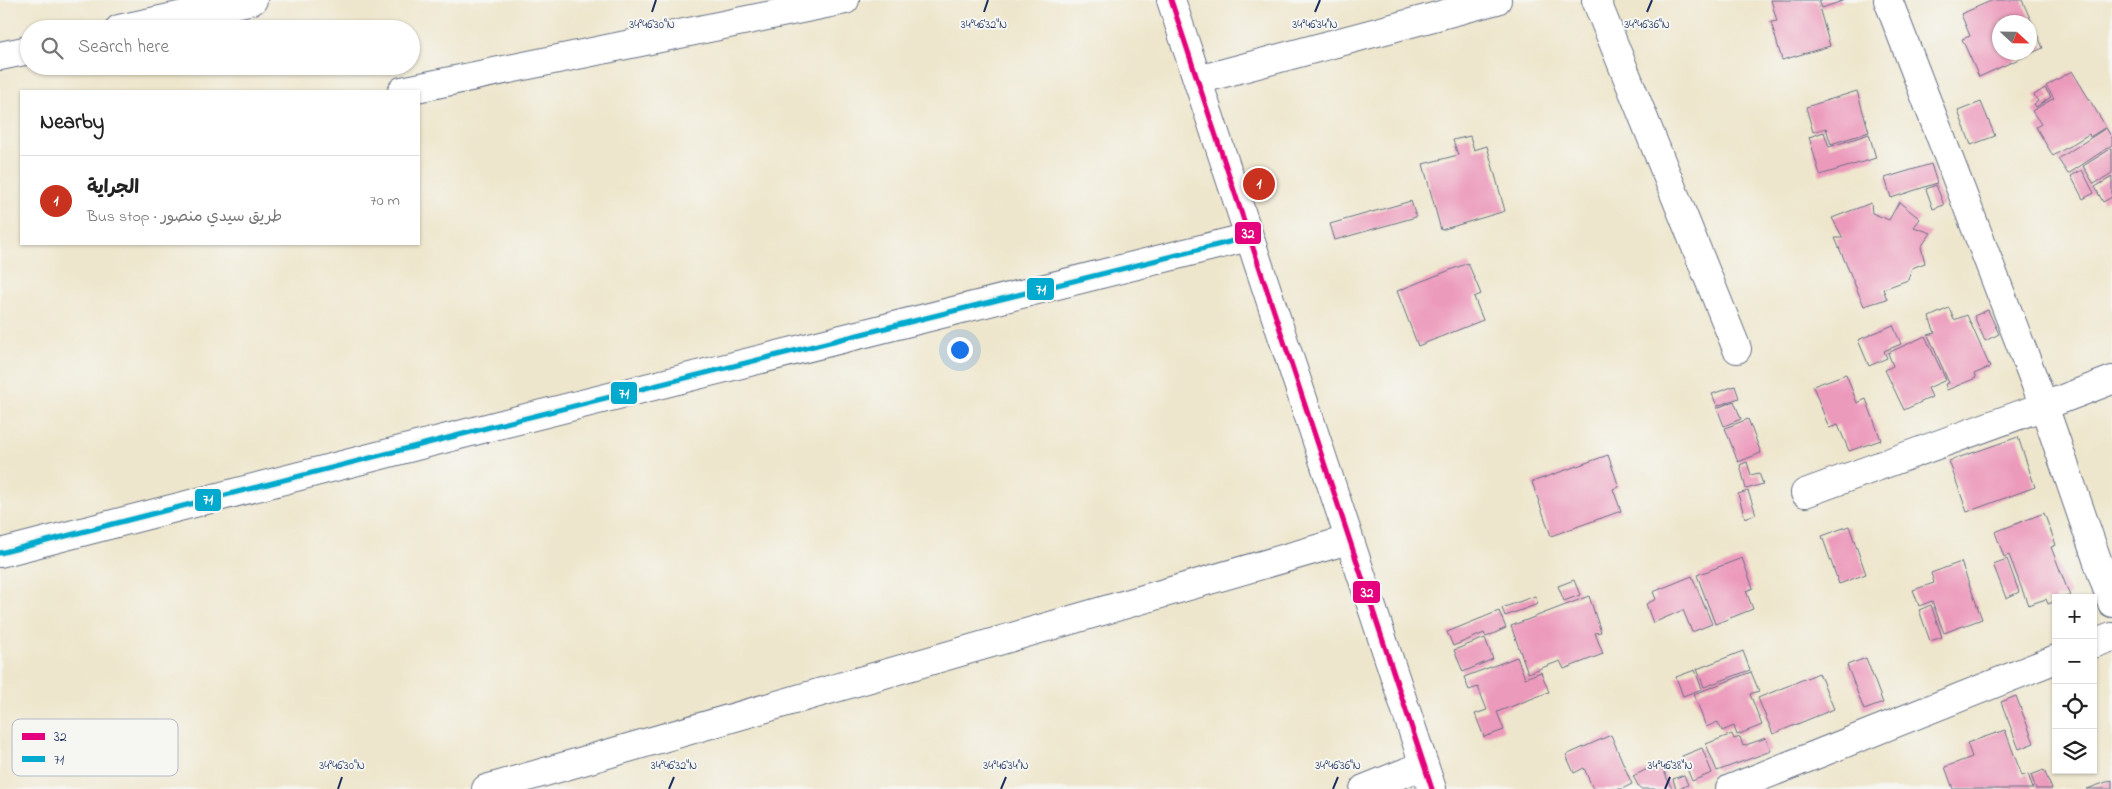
<!DOCTYPE html>
<html lang="en">
<head>
<meta charset="utf-8">
<style>
  :root { --surface:#fff; --page:#f2f2f2; --text:#222; --muted:#767676; --line:#e0e0e0; --accent:#c8321e }
  body { margin:0; font-family:"Indie Flower","Playpen Sans Arabic",sans-serif; background:var(--page); color:var(--text) }
  .controls { position:absolute; right:15px; bottom:15px; display:grid; overflow:hidden; border-radius:0px; box-shadow:0 1px 4px #0004 }
  .controls button { width:45px; height:45px; display:grid; place-items:center; padding:0; border:0; border-bottom:1px solid var(--line); background:var(--surface); color:var(--text); font:25px sans-serif }
  .compass { position:absolute; left:1992px; top:15px; width:45px; height:45px; border-radius:50%; background:var(--surface); box-shadow:0 1px 4px #0004; rotate:112deg }
  .you { position:absolute; left:959px; top:349px; width:18px; height:18px; margin:-12px; border:4px solid #fff; border-radius:50%; background:#1a73e8; box-shadow:0 0 0 8px #1a73e833 }
  .badge { display:grid; place-items:center; width:32px; height:32px; border-radius:50%; background:var(--accent); color:#fff; font-size:16px; font-weight:700 }
  .pin { position:absolute; translate:-50% -50%; border:2px solid #fff; box-shadow:0 1px 5px #0006 }
  .list { margin:0; padding:0; list-style:none }
  h2 { display:flex; justify-content:space-between; align-items:center; height:65px; margin:0; padding:0 20px; font-size:21px }
  h2 small { font-size:16px; font-weight:400; color:var(--muted) }
  .list li { display:grid; grid-template-columns:32px 1fr auto; gap:15px; align-items:center; box-sizing:border-box; height:90px; padding:0 20px; border-top:1px solid var(--line) }
  .list b { display:block; font-size:19px; white-space:nowrap }
  .list p { margin:0; font-size:16px; white-space:nowrap; color:var(--muted) }
  .list em { font-size:16px; font-style:normal; color:var(--muted) }
  .icon { flex:none; width:28px; height:28px; fill:none; stroke:currentColor; stroke-width:2; stroke-linecap:round; stroke-linejoin:round }
  .map { position:relative; flex:none; width:2112px; height:789px; overflow:hidden }
  .search { position:absolute; background:var(--surface); box-shadow:0 1px 4px #0004; left:20px; top:20px; width:400px; height:55px; display:flex; align-items:center; gap:12px; box-sizing:border-box; padding:0 18px; border-radius:28px; color:var(--muted); font-size:19px }
  .panel { position:absolute; background:var(--surface); box-shadow:0 1px 4px #0004; left:20px; top:90px; width:400px; height:155px; border-radius:0px }
  .map>svg:first-child { display:block }
  .building { fill:#ec9abb; fill-rule:evenodd }
  .lines { fill:none; stroke-linecap:round; stroke-linejoin:round }
  .minor-casing { stroke:#656f84; stroke-width:30 }
  .secondary-casing { stroke:#656f84; stroke-width:30 }
  .minor { stroke:#fff; stroke-width:28 }
  .secondary { stroke:#fff; stroke-width:28 }
  .bus-1-casing { stroke:#f6f6f2; stroke-width:9 }
  .bus-2-casing { stroke:#f6f6f2; stroke-width:9 }
  .bus-1 { stroke:#e5007d; stroke-width:5 }
  .bus-2 { stroke:#00a9ce; stroke-width:5 }
  .ticks { fill:none; stroke:#1b2f5e; stroke-width:2 }
  .key { fill:#f6f6f2; stroke:#b4bac6; stroke-width:1 }
  .key-label { font-size:14px; fill:#1b2f5e }
  .ticks-label { font-size:12px; text-anchor:middle; fill:#1b2f5e; stroke:#f6f6f2; stroke-width:4; stroke-linejoin:round; paint-order:stroke }
  .line-badge { stroke:#f6f6f2; stroke-width:2 }
  .badge-label { font-size:14px; text-anchor:middle; font-weight:bold; fill:#fff }
</style>
</head>
<body>
<div class="map">
<svg width="2112" height="789" viewBox="0 0 2112 789">
  <rect width="100%" height="100%" fill="#f6f6f2"/>
  <filter id="ink" filterUnits="userSpaceOnUse"><feTurbulence type="fractalNoise" baseFrequency=".02" numOctaves="2"/><feDisplacementMap in="SourceGraphic" scale="10" xChannelSelector="R" yChannelSelector="G"/><feConvolveMatrix kernelMatrix="1 2 1 2 8 2 1 2 1" color-interpolation-filters="sRGB"/></filter>
  <filter id="wash" filterUnits="userSpaceOnUse"><feTurbulence type="fractalNoise" baseFrequency=".0096" numOctaves="4" result="noise"/><feDisplacementMap in="SourceGraphic" scale="20" xChannelSelector="R" yChannelSelector="G"/><feGaussianBlur stdDeviation="1.12" result="paint"/><feColorMatrix in="noise" values="0 0 0 0 0 0 0 0 0 0 0 0 0 0 0 0 0 1.4 0 .05"/><feComposite in="paint" operator="in"/></filter>
  <g filter="url(#wash)">
    <rect width="100%" height="100%" fill="#eee6cc"/>
    <g id="blocks">
      <g class="building">
        <polygon points="1771,0 1817,0 1830,46 1782,60 1771,22 1777,21"/>
        <polygon points="1819,0 1845,0 1822,8"/>
        <path d="M1993 0H2022L2043 48 1979 77 1962 39 1970 36 1961 14ZM2000 22H2030V52H2000Z"/>
        <polygon points="2072,71 2106,127 2090,137 2089,134 2053,156 2036,127 2041,124 2032,111 2054,98 2046,86"/>
        <polygon points="2045,88 2051,97 2036,107 2034,104 2038,101 2034,95"/>
        <polygon points="1857,91 1869,132 1831,144 1826,128 1813,132 1806,107"/>
        <polygon points="1981,102 1995,136 1971,145 1958,111"/>
        <polygon points="2106,128 2112,138 2112,145 2068,174 2058,159"/>
        <polygon points="1824,132 1829,147 1869,134 1876,158 1820,175 1809,137"/>
        <polygon points="1470,136 1474,150 1487,146 1505,211 1441,230 1423,164 1458,155 1453,140"/>
        <polygon points="2112,148 2112,173 2094,184 2083,166"/>
        <polygon points="1931,164 1937,183 1891,198 1885,178"/>
        <polygon points="2082,170 2094,193 2083,199 2071,176"/>
        <polygon points="2112,177 2112,197 2103,202 2095,187"/>
        <polygon points="1936,185 1944,205 1933,209 1926,189"/>
        <polygon points="1411,201 1416,217 1335,240 1330,224"/>
        <polygon points="1899,202 1920,219 1914,227 1931,233 1921,247 1925,263 1912,268 1908,280 1883,289 1887,299 1864,306 1835,238 1843,238 1832,218 1871,203 1872,213 1889,220"/>
        <polygon points="1468,263 1481,294 1474,297 1483,320 1418,346 1397,291"/>
        <polygon points="1949,308 1954,320 1967,315 1990,367 1974,374 1976,378 1947,390 1945,384 1949,383 1928,335 1935,333 1929,317"/>
        <polygon points="1988,310 1999,334 1985,341 1974,316"/>
        <polygon points="1893,325 1901,344 1884,351 1887,358 1869,366 1858,340"/>
        <polygon points="1925,336 1946,380 1928,388 1932,397 1904,410 1885,370 1893,366 1888,353"/>
        <polygon points="1846,374 1857,403 1866,399 1881,440 1849,451 1838,425 1829,428 1813,386"/>
        <polygon points="1735,386 1739,398 1717,406 1712,394"/>
        <polygon points="1734,401 1741,419 1724,426 1717,408"/>
        <polygon points="1748,419 1761,453 1738,462 1725,428"/>
        <polygon points="2018,437 2035,487 1967,512 1949,461"/>
        <polygon points="1608,455 1619,487 1613,489 1621,511 1551,536 1532,482"/>
        <polygon points="1747,462 1751,475 1759,473 1763,484 1746,489 1740,465"/>
        <polygon points="1748,491 1756,514 1745,518 1738,494"/>
        <polygon points="2044,513 2056,545 2051,547 2070,596 2056,598 2056,601 2048,604 2046,599 2028,605 2009,555 2004,557 1995,532"/>
        <polygon points="1849,526 1866,574 1839,584 1822,536"/>
        <polygon points="1742,558 1753,588 1746,591 1753,609 1715,624 1697,575"/>
        <polygon points="2007,559 2019,592 2006,598 1993,564"/>
        <polygon points="1961,562 1982,619 1944,633 1932,601 1919,606 1913,590 1934,583 1931,573"/>
        <polygon points="1692,576 1712,624 1692,632 1683,610 1653,623 1646,604 1656,599 1653,592"/>
        <polygon points="1574,580 1580,595 1564,601 1558,586"/>
        <polygon points="1535,596 1538,604 1505,616 1502,608"/>
        <polygon points="1589,596 1601,632 1595,633 1603,654 1564,669 1560,661 1528,673 1511,626"/>
        <polygon points="1931,605 1942,637 1930,641 1919,610"/>
        <polygon points="1499,611 1506,628 1486,637 1484,633 1453,646 1447,632"/>
        <polygon points="1485,638 1493,659 1463,672 1454,650"/>
        <polygon points="1743,651 1750,670 1704,687 1697,669"/>
        <polygon points="1517,657 1525,678 1541,672 1549,692 1497,712 1504,730 1484,737 1475,714 1487,710 1478,687 1469,690 1464,677"/>
        <polygon points="1866,658 1883,703 1864,710 1847,665"/>
        <polygon points="1695,670 1702,689 1683,696 1676,677"/>
        <polygon points="1751,672 1759,691 1750,694 1762,725 1737,735 1734,726 1722,731 1718,722 1706,727 1694,694"/>
        <polygon points="1819,673 1834,709 1773,734 1758,698"/>
        <polygon points="2016,696 2034,743 2019,749 2001,702"/>
        <polygon points="2005,730 2022,776 2028,774 2033,789 1953,789 1945,767 1972,757 1967,743"/>
        <polygon points="1732,734 1734,739 1740,737 1743,746 1766,738 1771,751 1717,771 1706,744"/>
        <polygon points="1611,735 1632,784 1622,789 1593,789 1584,768 1574,773 1566,755"/>
        <polygon points="1702,748 1712,773 1692,781 1682,756"/>
        <polygon points="1660,763 1672,789 1640,789 1633,776"/>
        <polygon points="2044,770 2052,789 2036,789 2031,775"/>
        <polygon points="1684,775 1688,785 1676,789 1673,779"/>
        <polygon points="2112,780 2112,789 2087,789"/>
      </g>
    </g>
  </g>
  <g filter="url(#ink)">
    <use href="#blocks" fill-opacity="0" stroke="#656f84" stroke-width="1"/>
    <g class="lines">
      <g class="minor-casing">
        <g id="minor">
          <polyline points="1596,0 1737,349"/>
          <polyline points="1888,0 2044,406 2112,380"/>
          <polyline points="119,29 253,0"/>
          <polyline points="0,56 29,50"/>
          <polyline points="1198,80 1497,0"/>
          <polyline points="402,91 845,0"/>
          <polyline points="1805,493 2044,406 2112,603"/>
          <polyline points="0,553 498,425 1249,237"/>
          <polyline points="2093,644 2112,637"/>
          <polyline points="486,789 1348,540"/>
          <polyline points="1364,789 1424,765"/>
          <polyline points="1730,789 2056,659"/>
        </g>
      </g>
      <g class="secondary-casing">
        <polyline id="secondary" points="1171,0 1432,789"/>
      </g>
      <use href="#minor" class="minor"/>
      <use href="#secondary" class="secondary"/>
      <g class="bus-1-casing">
        <polyline id="bus-1" points="1171,0 1432,789"/>
      </g>
      <g class="bus-2-casing">
        <polyline id="bus-2" points="0,553 498,425 1249,237"/>
      </g>
      <use href="#bus-1" class="bus-1"/>
      <use href="#bus-2" class="bus-2"/>
    </g>
  </g>
  <path class="ticks" d="M652 12 656 0M984 12 988 0M1315 12 1320 0M1647 12 1652 0M338 789 342 777M669 789 674 777M1001 789 1006 777M1333 789 1338 777M1665 789 1670 777"/>
  <rect x="12" y="719" width="166" height="57" rx="8" class="key"/>
  <rect x="22" y="733" width="23" height="7" fill="#e5007d"/>
  <rect x="22" y="756" width="23" height="6" fill="#00a9ce"/>
  <g class="key-label">
    <text x="54" y="741">32</text>
    <text x="54" y="764">71</text>
  </g>
  <g class="ticks-label">
    <text x="1647" y="28">34°46'36"N</text>
    <text x="652" y="28">34°46'30"N</text>
    <text x="984" y="28">34°46'32"N</text>
    <text x="1315" y="28">34°46'34"N</text>
    <text x="342" y="769">34°46'30"N</text>
    <text x="674" y="769">34°46'32"N</text>
    <text x="1006" y="769">34°46'34"N</text>
    <text x="1338" y="769">34°46'36"N</text>
    <text x="1670" y="769">34°46'38"N</text>
  </g>
  <g class="line-badge">
    <rect x="1234" y="221" width="28" height="24" rx="5" fill="#e5007d"/>
    <rect x="1026" y="277" width="29" height="24" rx="5" fill="#00a9ce"/>
    <rect x="610" y="381" width="28" height="24" rx="5" fill="#00a9ce"/>
    <rect x="194" y="488" width="28" height="24" rx="5" fill="#00a9ce"/>
    <rect x="1352" y="580" width="29" height="24" rx="5" fill="#e5007d"/>
  </g>
  <g class="badge-label">
    <text x="1248" y="238">32</text>
    <text x="1041" y="294">71</text>
    <text x="624" y="398">71</text>
    <text x="208" y="504">71</text>
    <text x="1367" y="597">32</text>
  </g>
</svg>
<div class="controls">
<button>+</button>
<button>−</button>
<button><svg class="icon" aria-label="locate" viewBox="0 0 24 24"><circle cx="12" cy="12" r="6"/><path d="M12 2v4M12 18v4M2 12h4M18 12h4"/></svg></button>
<button><svg class="icon" aria-label="layers" viewBox="0 0 24 24"><path d="M12 4l9 5-9 5-9-5zM3 14l9 5 9-5"/></svg></button>
</div>
<svg class="compass" viewBox="-18 -18 36 36"><path d="M0-13l5 13h-10z" fill="#e53935"/><path d="M0 13l5-13h-10z" fill="#767676"/></svg>
<div class="you"></div>
<div class="pin badge" style="left:1259px;top:184px">1</div>
<div class="search"><svg class="icon" aria-label="search" viewBox="0 0 24 24"><circle cx="10" cy="10" r="6"/><path d="M15 15l6 6"/></svg>Search here</div>
<section class="panel">
<h2>Nearby<small></small></h2>
<ul class="list">
<li><span class="badge">1</span><div><b>الجراية</b><p>Bus stop · طريق سيدي منصور</p></div><em>70 m</em></li>
</ul>
</section>
</div>
</body>
</html>
